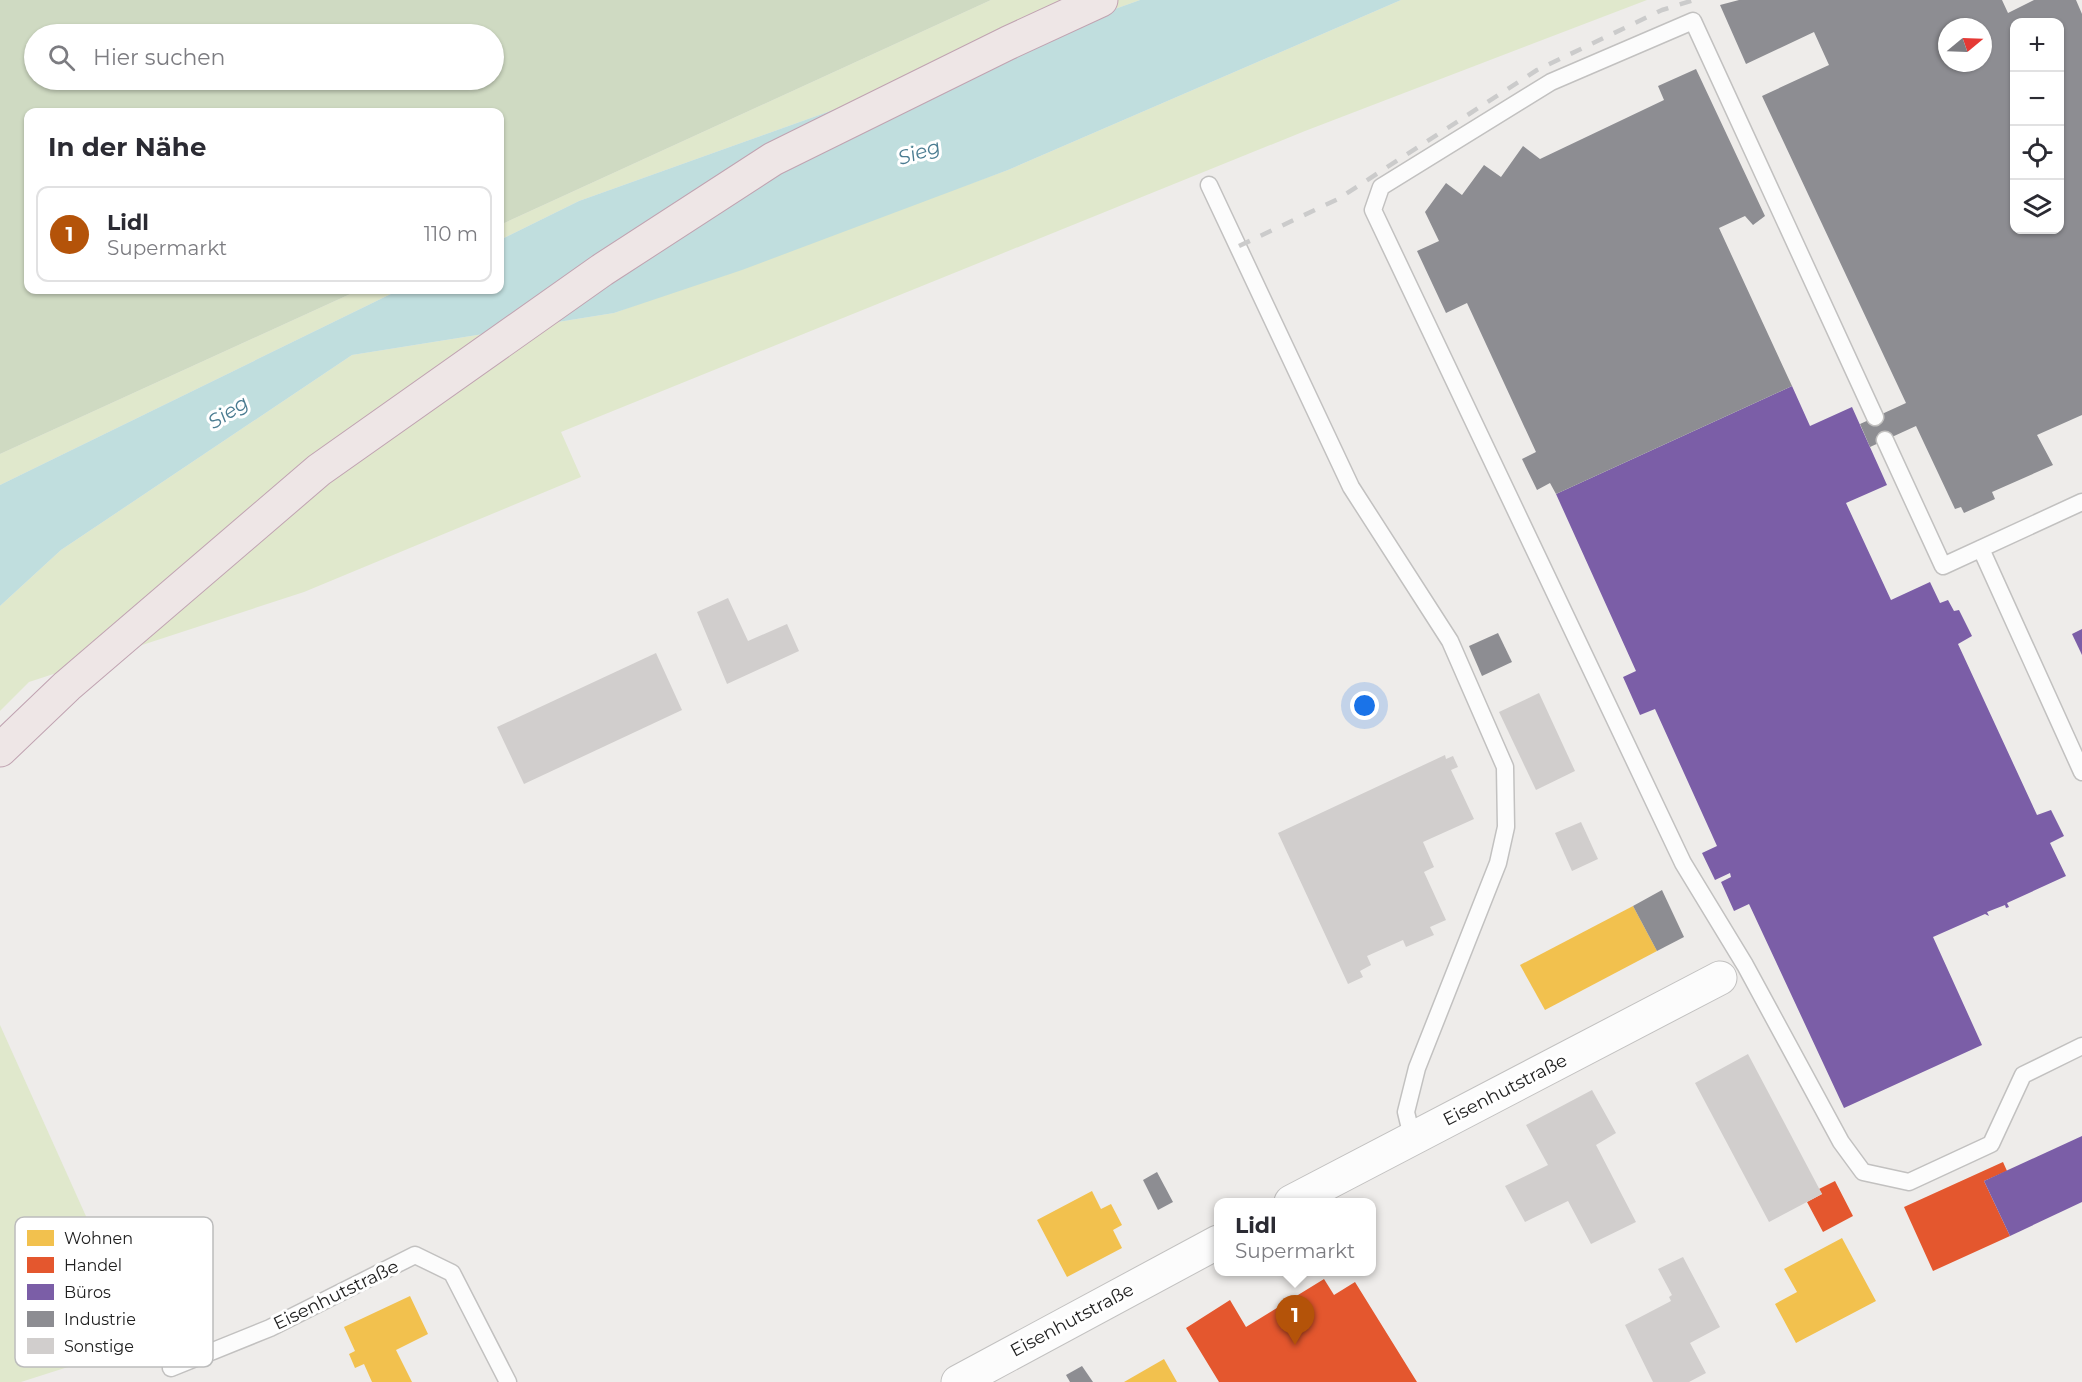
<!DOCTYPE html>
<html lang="de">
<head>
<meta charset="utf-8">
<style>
  :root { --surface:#fff; --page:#f2f2f3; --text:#2b2b33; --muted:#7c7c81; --line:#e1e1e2; --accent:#b45309 }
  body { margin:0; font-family:Montserrat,sans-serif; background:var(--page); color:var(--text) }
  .controls { position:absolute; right:18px; top:18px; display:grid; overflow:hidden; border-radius:12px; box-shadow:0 2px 4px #0004 }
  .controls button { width:54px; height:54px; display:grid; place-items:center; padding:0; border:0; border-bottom:2px solid var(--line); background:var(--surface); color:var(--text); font:30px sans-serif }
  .compass { position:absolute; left:1938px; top:18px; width:54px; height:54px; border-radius:50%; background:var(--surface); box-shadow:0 2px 4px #0004; rotate:71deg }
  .you { position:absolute; left:1365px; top:706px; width:21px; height:21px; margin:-15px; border:4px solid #fff; border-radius:50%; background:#1a73e8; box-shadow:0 0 0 9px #1a73e833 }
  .badge { display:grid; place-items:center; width:39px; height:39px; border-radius:50%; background:var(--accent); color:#fff; font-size:20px; font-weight:700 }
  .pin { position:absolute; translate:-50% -50px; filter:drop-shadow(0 2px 3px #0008) }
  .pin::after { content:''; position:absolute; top:32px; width:21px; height:18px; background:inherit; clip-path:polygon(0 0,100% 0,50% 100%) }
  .popup { position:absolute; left:1214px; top:1198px; width:162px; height:78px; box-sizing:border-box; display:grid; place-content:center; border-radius:12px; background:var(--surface); filter:drop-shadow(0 2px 4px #0005); font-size:20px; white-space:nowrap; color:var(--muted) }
  .popup b { font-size:22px; color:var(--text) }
  .popup::after { content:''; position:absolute; left:50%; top:100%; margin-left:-12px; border:12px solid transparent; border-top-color:var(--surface) }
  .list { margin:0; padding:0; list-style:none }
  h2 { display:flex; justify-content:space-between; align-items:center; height:78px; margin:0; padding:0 24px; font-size:26px }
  h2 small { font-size:20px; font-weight:400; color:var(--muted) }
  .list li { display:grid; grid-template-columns:39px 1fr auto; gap:18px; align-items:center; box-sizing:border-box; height:96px; margin:0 12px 12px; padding:0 12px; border:2px solid var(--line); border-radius:12px }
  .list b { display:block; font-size:22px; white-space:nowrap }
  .list p { margin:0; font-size:20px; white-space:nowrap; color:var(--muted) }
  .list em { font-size:20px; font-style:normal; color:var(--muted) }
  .icon { flex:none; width:33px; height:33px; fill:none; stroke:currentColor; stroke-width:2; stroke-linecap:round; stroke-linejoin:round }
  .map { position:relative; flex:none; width:2082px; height:1382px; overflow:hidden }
  .search { position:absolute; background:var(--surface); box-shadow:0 2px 4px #0004; left:24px; top:24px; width:480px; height:66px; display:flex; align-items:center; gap:15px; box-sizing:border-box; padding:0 21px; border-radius:33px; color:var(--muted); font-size:22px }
  .panel { position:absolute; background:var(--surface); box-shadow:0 2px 4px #0004; left:24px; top:108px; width:480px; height:186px; border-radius:12px }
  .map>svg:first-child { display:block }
  .grass { fill:#e0e8cc }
  .forest { fill:#cfdac2; fill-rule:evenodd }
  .water { fill:#c0dede }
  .homes { fill:#f2c14e }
  .shops { fill:#e4572e }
  .offices { fill:#7b5ea7 }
  .industry { fill:#8d8d92; fill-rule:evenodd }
  .building { fill:#d1cecd }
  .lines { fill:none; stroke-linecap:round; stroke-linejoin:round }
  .service-casing { stroke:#c2c1c0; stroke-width:19 }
  .minor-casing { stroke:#c2c1c0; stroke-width:35 }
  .trunk-casing { stroke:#c0a3b1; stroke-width:35 }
  .service { stroke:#fcfcfc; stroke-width:16 }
  .minor { stroke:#fcfcfc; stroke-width:33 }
  .trunk { stroke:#eee6e6; stroke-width:33 }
  .rail { stroke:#cbcbcb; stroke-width:4.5; stroke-dasharray:12 12; stroke-linecap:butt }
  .labels { text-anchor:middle; stroke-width:6; stroke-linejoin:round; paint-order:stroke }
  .street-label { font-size:18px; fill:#212121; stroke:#fff }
  .water-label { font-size:20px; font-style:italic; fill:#4b7c91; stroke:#fff }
  .key { fill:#fff; stroke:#bcbcbc; stroke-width:1.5 }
  .key-label { font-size:16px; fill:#212121 }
</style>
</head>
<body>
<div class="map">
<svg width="2082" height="1382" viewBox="0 0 2082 1382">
  <rect width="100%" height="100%" fill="#eeecea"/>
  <g class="grass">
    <polygon points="991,0 1140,0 579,201 500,240 500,225"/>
    <polygon points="1401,0 1647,0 1305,131 561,432 581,477 304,592 29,682 0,711 0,606 61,550 352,355 614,313 1008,170"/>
    <polygon points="359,290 399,290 0,485 0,454"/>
    <polygon points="0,1025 143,1343 21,1382 0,1382"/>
  </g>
  <path class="forest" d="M0 0H991L500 225V112H28V290H359L0 454ZM34 34H494V80H34Z"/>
  <polygon class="water" points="1140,0 1401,0 1008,170 742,270 614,313 352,355 61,550 0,606 0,485 399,290 500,290 500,240 579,201"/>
  <g class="homes">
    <polygon points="1633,906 1657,951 1545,1010 1520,965"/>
    <polygon points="1092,1191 1101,1209 1111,1204 1122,1225 1113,1230 1122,1248 1067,1277 1037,1220"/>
    <polygon points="1842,1238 1876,1301 1796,1343 1775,1304 1797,1292 1784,1269"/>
    <polygon points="410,1296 428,1334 396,1350 412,1382 372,1382 364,1364 355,1368 349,1354 355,1351 344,1327"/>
    <polygon points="1164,1359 1177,1382 1124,1382"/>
  </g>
  <g class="shops">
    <polygon points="2003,1162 2007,1171 1984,1181 2010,1236 1933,1271 1904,1207"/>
    <polygon points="1835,1181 1853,1216 1823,1232 1807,1202 1822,1194 1819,1189"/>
    <polygon points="1324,1279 1334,1295 1355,1282 1417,1382 1219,1382 1186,1328 1230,1300 1246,1327"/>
  </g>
  <g class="offices">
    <polygon points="1792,386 1810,426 1852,407 1887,485 1846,503 1891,600 1930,582 1940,603 1948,600 1954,611 1959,610 1972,636 1958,644 2037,815 2051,810 2064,836 2050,843 2066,876 2007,903 2009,907 2006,908 2005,905 1987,912 1989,916 1985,914 1933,937 1982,1045 1844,1108 1749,904 1734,911 1721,882 1731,877 1730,873 1715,880 1702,853 1717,846 1655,709 1640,715 1623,677 1636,671 1556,494"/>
    <polygon points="2082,629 2082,655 2072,634"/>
    <polygon points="2082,1136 2082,1202 2010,1236 1984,1181"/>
  </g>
  <g class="industry">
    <path d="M1739 0H2002L2008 13 2034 0H2076L2082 14V415L2037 435 2053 465 1992 492 1995 499 1964 513 1961 507 1955 509 1916 426 1870 447 1860 424 1906 403 1762 96 1829 65 1814 32 1746 64 1720 5ZM2014 22H2060V230H2014ZM1947 27H1983V63H1947Z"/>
    <polygon points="1696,69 1765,216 1753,225 1745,216 1719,228 1792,386 1556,494 1550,483 1537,490 1522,459 1536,452 1467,303 1446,313 1417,251 1439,241 1425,212 1446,183 1462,195 1484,165 1501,177 1523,146 1540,159 1664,100 1658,86"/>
    <polygon points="1498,633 1512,662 1482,676 1469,646"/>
    <polygon points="1662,890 1684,937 1657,951 1633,906"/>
    <polygon points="1157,1172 1173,1202 1158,1210 1143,1180"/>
    <polygon points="1082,1366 1093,1382 1070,1382 1066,1375"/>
  </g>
  <g class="building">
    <polygon points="728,598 748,641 787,624 799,651 727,684 697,612"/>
    <polygon points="656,653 682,710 524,784 497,727"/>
    <polygon points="1539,693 1575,771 1536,790 1499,712"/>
    <polygon points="1445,755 1446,759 1453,756 1458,767 1451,770 1474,819 1423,842 1434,867 1424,872 1446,920 1430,927 1434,935 1406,947 1403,940 1367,956 1371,965 1360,971 1363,977 1348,984 1278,833"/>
    <polygon points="1581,822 1598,859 1572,871 1555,833"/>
    <polygon points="1748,1054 1822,1194 1769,1222 1695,1083"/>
    <polygon points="1592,1090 1616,1133 1596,1145 1636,1222 1591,1244 1568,1201 1525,1222 1505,1186 1548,1165 1526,1125"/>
    <polygon points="1683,1257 1720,1327 1690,1343 1706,1373 1689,1382 1653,1382 1625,1325 1671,1301 1669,1297 1672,1295 1658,1269"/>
  </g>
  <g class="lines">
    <g class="service-casing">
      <g id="service">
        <polyline points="1209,185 1351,487 1450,641 1505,767 1506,827 1498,863 1417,1068 1406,1112 1412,1137"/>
        <polyline points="1875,417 1693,21 1551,82 1381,187 1373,210 1683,863 1745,965 1841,1142 1863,1172 1909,1182 1991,1144 2023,1075 2082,1046"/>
        <polyline points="1885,440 1943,566 2082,502"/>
        <polyline points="1981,549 2082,772"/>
        <polyline points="171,1368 270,1328 415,1255 452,1273 508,1382"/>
      </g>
    </g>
    <g class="minor-casing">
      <g id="minor">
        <polyline points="1291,1202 1720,978"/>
        <polyline points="958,1382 1218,1242"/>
      </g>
    </g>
    <g class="trunk-casing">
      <polyline id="trunk" points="0,750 67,686 319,470 602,270 773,159 1008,43 1101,0"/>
    </g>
    <use href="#service" class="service"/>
    <use href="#minor" class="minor"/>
    <use href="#trunk" class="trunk"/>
    <polyline class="rail" points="1239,246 1338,199 1537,70 1662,10 1694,0"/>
  </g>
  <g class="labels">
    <g class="street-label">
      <text transform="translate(1505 1090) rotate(-27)" y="6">Eisenhutstraße</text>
      <text transform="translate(336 1295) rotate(-26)" y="6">Eisenhutstraße</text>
      <text transform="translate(1072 1320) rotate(-28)" y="6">Eisenhutstraße</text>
    </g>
    <g class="water-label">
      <text transform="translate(919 152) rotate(-18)" y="7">Sieg</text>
      <text transform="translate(228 412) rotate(-33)" y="7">Sieg</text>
    </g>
  </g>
  <rect x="15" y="1217" width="198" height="150" rx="9" class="key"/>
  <rect x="27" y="1230" width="27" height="16" fill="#f2c14e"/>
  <rect x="27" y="1257" width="27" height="16" fill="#e4572e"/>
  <rect x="27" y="1284" width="27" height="16" fill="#7b5ea7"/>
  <rect x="27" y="1311" width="27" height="16" fill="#8d8d92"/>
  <rect x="27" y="1338" width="27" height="16" fill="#d1cecd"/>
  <g class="key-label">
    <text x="64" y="1244">Wohnen</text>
    <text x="64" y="1271">Handel</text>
    <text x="64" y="1298">Büros</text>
    <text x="64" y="1325">Industrie</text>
    <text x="64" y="1352">Sonstige</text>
  </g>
</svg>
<div class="controls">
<button>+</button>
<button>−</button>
<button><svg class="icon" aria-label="locate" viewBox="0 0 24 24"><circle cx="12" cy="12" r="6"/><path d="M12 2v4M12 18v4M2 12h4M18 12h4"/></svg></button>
<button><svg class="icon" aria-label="layers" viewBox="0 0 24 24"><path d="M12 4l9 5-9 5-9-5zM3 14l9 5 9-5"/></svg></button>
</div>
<svg class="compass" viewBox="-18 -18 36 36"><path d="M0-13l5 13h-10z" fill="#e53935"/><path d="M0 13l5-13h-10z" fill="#7c7c81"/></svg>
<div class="you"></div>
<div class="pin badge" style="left:1295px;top:1345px">1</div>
<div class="popup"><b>Lidl</b>Supermarkt</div>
<div class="search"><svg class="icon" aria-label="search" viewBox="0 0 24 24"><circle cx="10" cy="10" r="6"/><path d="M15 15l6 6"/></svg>Hier suchen</div>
<section class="panel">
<h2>In der Nähe<small></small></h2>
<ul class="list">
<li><span class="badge">1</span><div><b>Lidl</b><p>Supermarkt</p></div><em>110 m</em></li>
</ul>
</section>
</div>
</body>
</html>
